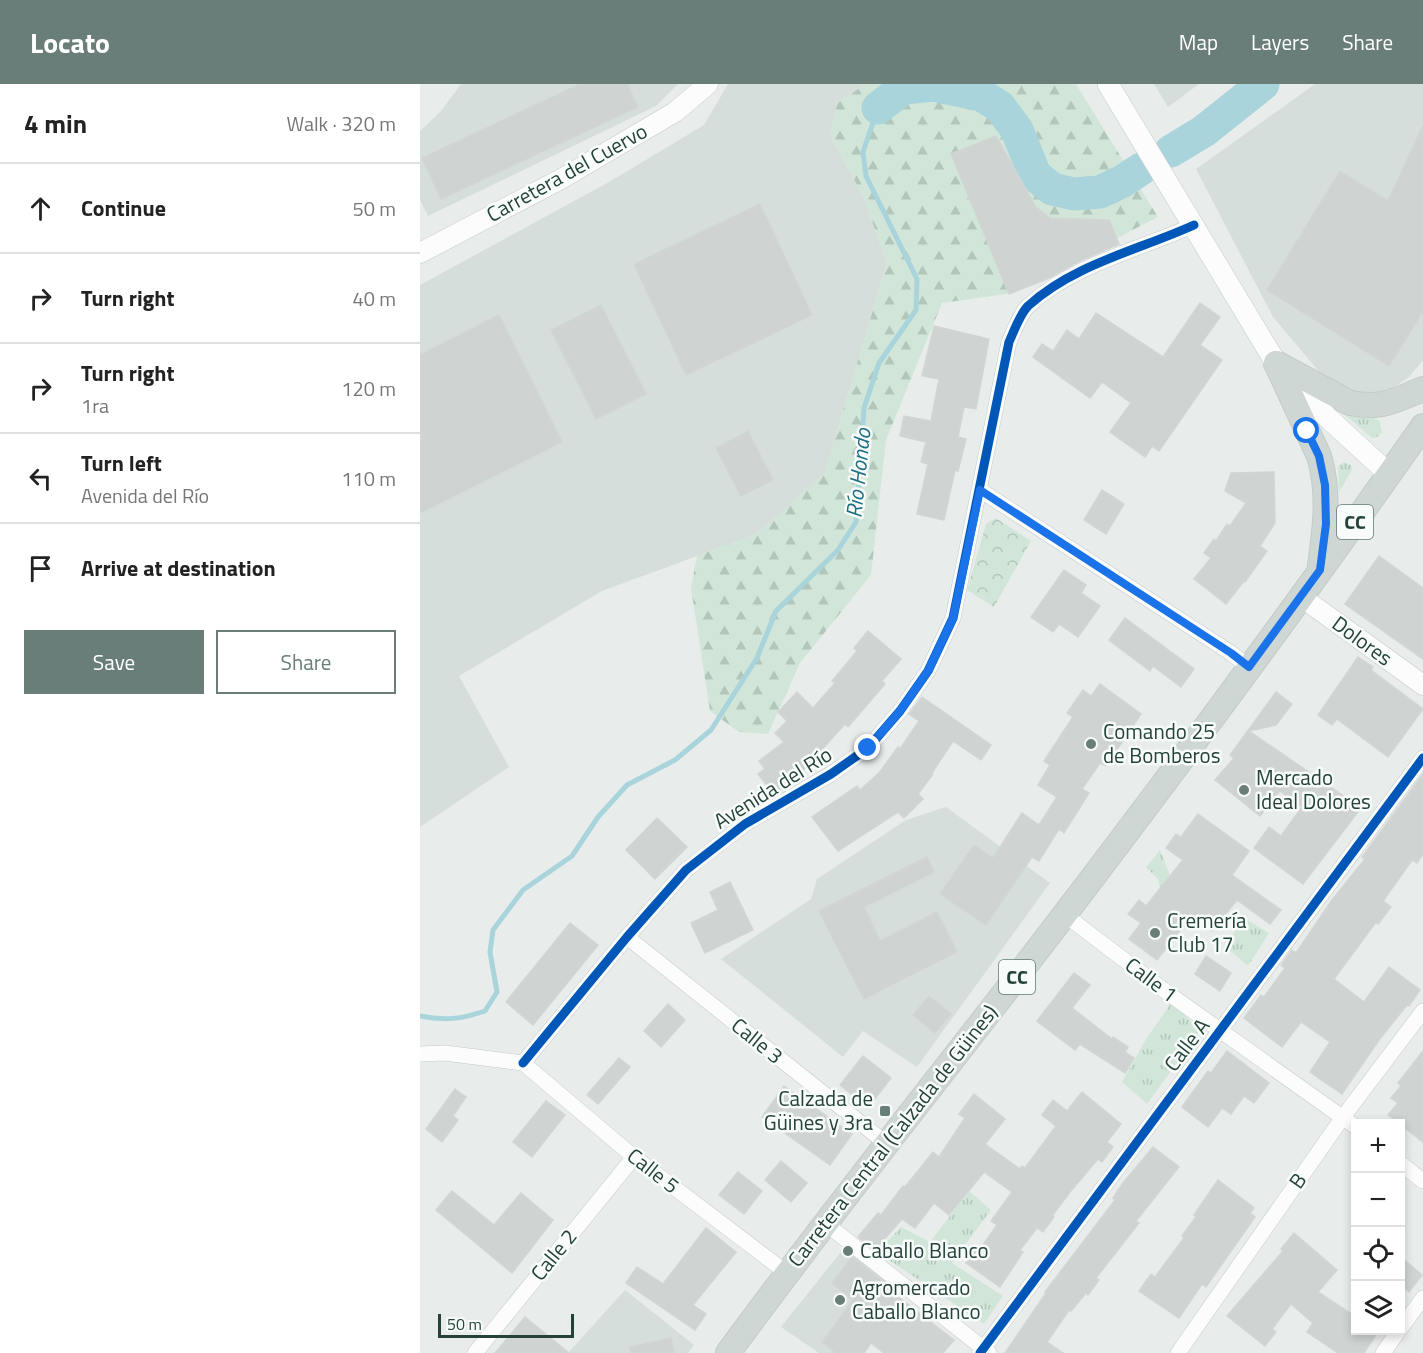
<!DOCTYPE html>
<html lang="en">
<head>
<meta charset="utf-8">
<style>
  :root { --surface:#fff; --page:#f6f6f6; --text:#222; --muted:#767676; --line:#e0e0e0; --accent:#697e78 }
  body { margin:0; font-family:"Titillium Web",sans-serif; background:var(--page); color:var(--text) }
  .controls { position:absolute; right:18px; bottom:18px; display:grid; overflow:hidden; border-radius:0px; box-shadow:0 3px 9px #0003 }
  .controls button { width:54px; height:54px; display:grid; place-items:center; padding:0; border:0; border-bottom:2px solid var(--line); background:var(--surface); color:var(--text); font:30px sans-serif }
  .scale { position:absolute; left:18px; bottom:15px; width:136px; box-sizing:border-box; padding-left:6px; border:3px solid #24423a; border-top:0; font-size:16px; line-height:21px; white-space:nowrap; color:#24423a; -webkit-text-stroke:4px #f7fbf9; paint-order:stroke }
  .stop { position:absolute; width:18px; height:18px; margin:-14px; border:4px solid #1a73e8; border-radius:50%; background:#fff }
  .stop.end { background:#1a73e8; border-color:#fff; box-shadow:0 2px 6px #0008 }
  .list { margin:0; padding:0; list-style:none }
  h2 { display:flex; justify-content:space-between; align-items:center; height:78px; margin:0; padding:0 24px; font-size:26px }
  h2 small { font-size:20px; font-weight:400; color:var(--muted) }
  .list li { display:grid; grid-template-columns:39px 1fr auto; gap:18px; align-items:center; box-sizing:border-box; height:90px; padding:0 24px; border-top:2px solid var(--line) }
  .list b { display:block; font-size:22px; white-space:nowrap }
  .list p { margin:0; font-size:20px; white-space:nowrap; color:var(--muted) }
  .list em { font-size:20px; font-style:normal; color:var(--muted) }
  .actions { display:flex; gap:12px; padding:18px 24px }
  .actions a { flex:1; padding:14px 0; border:2px solid var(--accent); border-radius:0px; text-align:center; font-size:21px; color:var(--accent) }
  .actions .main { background:var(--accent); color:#fff }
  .icon { flex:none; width:33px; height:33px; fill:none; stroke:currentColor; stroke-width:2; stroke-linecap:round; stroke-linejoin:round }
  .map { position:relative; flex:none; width:1003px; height:1269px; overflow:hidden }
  header { display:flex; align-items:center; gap:36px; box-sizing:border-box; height:84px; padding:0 30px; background:var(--accent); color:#fff }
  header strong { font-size:28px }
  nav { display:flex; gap:33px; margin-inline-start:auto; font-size:21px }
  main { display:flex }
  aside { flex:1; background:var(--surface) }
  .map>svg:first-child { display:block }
  .built { fill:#d6dedb }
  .grass { fill:url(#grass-tufts) }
  .forest { fill:url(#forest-firs) }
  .park { fill:url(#park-crowns) }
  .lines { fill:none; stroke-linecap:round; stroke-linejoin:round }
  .stream { stroke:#a9d4db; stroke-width:5 }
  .river { stroke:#a9d4db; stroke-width:33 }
  .building { fill:#cfd4d2; stroke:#d1d6d4; stroke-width:1.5 }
  .minor-casing { stroke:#c5cac8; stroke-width:16 }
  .tertiary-casing { stroke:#c5cac8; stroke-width:21 }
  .secondary-casing { stroke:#c3cbc8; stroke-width:22 }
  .primary-casing { stroke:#c3ccc9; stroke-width:26 }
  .minor { stroke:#fcfcfc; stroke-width:15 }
  .tertiary { stroke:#fcfcfc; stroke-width:20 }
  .secondary { stroke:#fcfcfc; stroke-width:21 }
  .primary { stroke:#cfd7d5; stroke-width:24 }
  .cycleway-casing { stroke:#f7fbf9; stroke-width:13 }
  .cycleway { stroke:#0057b8; stroke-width:9 }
  .route { stroke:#1a73e8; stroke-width:8 }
  .poi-dot { fill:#697e78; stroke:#f7fbf9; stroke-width:2 }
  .labels { text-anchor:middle; stroke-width:5; stroke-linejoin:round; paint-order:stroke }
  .shield { fill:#f7fbf9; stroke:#637a73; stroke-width:1.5 }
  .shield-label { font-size:20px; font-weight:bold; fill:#24423a }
  .street-label { font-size:21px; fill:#24423a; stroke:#f7fbf9 }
  .poi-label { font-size:21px; fill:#24423a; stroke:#f7fbf9; text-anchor:start }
  .water-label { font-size:22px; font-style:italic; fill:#1c6f80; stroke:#f7fbf9 }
</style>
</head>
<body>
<header>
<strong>Locato</strong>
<nav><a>Map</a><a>Layers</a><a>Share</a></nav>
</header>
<main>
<aside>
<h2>4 min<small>Walk · 320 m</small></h2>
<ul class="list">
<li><svg class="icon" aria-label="ahead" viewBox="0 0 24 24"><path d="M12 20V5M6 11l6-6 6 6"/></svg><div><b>Continue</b></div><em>50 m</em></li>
<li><svg class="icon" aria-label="right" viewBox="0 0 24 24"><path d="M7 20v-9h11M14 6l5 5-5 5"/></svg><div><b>Turn right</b></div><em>40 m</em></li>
<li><svg class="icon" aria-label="right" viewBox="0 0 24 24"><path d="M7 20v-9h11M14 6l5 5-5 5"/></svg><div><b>Turn right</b><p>1ra</p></div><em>120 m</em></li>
<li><svg class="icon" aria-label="left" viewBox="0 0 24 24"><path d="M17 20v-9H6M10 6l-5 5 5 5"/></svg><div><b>Turn left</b><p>Avenida del Río</p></div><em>110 m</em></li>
<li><svg class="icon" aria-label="arrive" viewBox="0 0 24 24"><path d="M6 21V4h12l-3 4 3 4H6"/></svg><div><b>Arrive at destination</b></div></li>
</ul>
<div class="actions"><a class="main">Save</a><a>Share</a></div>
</aside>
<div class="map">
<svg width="1003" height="1269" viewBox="0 0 1003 1269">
  <defs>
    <pattern id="grass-tufts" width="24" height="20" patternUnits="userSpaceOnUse" patternTransform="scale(1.5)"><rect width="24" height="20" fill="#d1e6d8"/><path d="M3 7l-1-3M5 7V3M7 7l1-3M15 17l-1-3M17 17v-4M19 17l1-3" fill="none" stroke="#b3c6ba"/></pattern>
    <pattern id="forest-firs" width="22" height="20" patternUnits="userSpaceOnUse" patternTransform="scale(1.5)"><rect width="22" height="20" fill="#d1e6d8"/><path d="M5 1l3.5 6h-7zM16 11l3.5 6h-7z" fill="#b3c6ba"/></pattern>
    <pattern id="park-crowns" width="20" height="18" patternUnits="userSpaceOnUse" patternTransform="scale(1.5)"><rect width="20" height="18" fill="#d1e6d8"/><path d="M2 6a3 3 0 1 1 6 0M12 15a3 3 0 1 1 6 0" fill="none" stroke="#b3c6ba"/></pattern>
  </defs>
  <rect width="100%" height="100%" fill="#e8edeb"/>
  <g class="built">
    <polygon points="41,0 258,0 236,22 8,132 0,116 0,47 21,27"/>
    <polygon points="308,0 446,0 417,19 410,51 443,112 467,179 404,391 337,450 182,507 39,592 89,683 0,743 0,201 189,98 284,41"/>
    <polygon points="734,0 779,0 748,23"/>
    <polygon points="895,0 1003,0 1003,276 989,293 964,310 934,311 907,297 853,233 776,85"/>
    <polygon points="526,723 630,799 497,983 443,947 423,973 301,875 391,815 397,795 486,736"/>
    <polygon points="425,1163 471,1199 448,1230 444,1269 399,1269 361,1243"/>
    <polygon points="205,1206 274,1261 268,1269 148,1269"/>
  </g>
  <g class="grass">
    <polygon points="925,331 951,333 959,336 962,348 957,353 952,354"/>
    <polygon points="924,378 931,381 932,386 919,408 918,382"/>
    <polygon points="740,766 750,791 740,804 738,795 726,783"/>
    <polygon points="824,834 849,849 828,882 805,862"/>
    <polygon points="752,918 780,947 727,1020 702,998 726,955"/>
    <polygon points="549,1107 571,1126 532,1179 583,1212 564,1240 457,1168 481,1143 510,1158"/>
  </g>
  <polygon class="forest" points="446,0 656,0 738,133 697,154 688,136 630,134 616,123 576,52 531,70 593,209 522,219 466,356 451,491 380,579 348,650 319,648 290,627 271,504 277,472 337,450 404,390 467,179 443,112 410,51 417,19"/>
  <polygon class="park" points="576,434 611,457 574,523 547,506 566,440"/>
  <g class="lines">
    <path class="stream" d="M0 932C25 937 41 935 65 927L77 908 70 868 73 846 103 806 152 772 178 733 207 701 255 676 291 646 337 574 356 527 418 466 436 438 444 324 459 279 496 226 497 195 446 92 443 68 458 24"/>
    <g class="river">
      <polyline points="458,24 484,4 513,1 561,11 579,22 597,46 615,91 632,105 654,110 680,108 703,97 721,85"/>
      <polyline points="751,67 784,47 843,0"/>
    </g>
  </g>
  <g class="building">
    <polygon points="160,0 207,0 218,23 21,115 2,74"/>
    <polygon points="1003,41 1003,227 969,282 847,206 920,87 968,117"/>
    <polygon points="576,52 616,123 630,134 689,136 699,160 662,176 629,194 589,210 531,70"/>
    <polygon points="340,120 392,231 266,291 214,180"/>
    <polygon points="780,219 800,233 780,261 802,276 739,367 732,362 725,373 690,348 711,319 682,298 670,314 613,273 622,260 633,267 647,246 659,255 676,229 743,273"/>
    <polygon points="181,221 226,310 176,335 131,246"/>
    <polygon points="79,231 142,358 0,429 0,271"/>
    <polygon points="514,242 569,255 556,325 544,323 538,353 546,355 538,387 535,386 524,436 497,430 508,380 501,378 506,358 480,352 484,332 511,337 519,295 502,292"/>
    <polygon points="328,347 353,396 321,412 296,364"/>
    <polygon points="854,388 855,439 840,462 847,467 825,498 824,497 806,520 774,495 791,474 784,469 794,455 796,457 807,440 810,442 826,419 805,407 811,389"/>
    <polygon points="682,406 704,420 686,450 664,436"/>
    <polygon points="959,472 1003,504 1003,575 925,520"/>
    <polygon points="644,486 666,501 661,509 680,522 658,553 639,540 633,548 611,533"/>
    <polygon points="705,534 774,585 761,603 733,582 730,587 689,556"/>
    <polygon points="448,547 481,575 462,597 465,600 428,643 425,640 378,692 354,710 338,690 345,685 339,677 364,658 355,649 367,637 358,628 377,608 393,624 415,599 412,597 437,567 434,564"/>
    <polygon points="938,573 953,583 951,586 1003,625 968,673 917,635 912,641 898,631"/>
    <polygon points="680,600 721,630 686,682 680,679 662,705 669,709 644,749 639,745 619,777 612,773 566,841 520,810 554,761 573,774 602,729 619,741 637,713 618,701 630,681 624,677 653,633 647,629 663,606 671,612"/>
    <polygon points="856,608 872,620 856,641 829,647 941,724 883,800 834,764 849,743 861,752 882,723 860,707 840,732 795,696 814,674 810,671"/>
    <polygon points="502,613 571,661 561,676 533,657 512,689 513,690 498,710 503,715 484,734 478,728 418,767 392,733 437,702 440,706 459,689 478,663 480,665 499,637 489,630"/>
    <polygon points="1003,690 1003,770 997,779 992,776 963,817 971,823 958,840 956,838 914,895 944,918 969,883 1000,906 989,922 987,921 959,956 922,1010 890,988 910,958 881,938 862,963 824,934 841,911 844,913 865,884 861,881 872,866 876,869 912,816 945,775 942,773"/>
    <polygon points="778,730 829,767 812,791 861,826 850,840 817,816 792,847 772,831 737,876 709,855 721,839 708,830 719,816 726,822 763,776 746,764 756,750 761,753"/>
    <polygon points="237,734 267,763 235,795 206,766"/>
    <polygon points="507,773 514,788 444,823 460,857 517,828 537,868 444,915 399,827"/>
    <polygon points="310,798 333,846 285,869 271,839 298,826 290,808"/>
    <polygon points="150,839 178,861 113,941 86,918"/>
    <polygon points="786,872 811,889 800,907 775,890"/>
    <polygon points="654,889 670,901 652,924 692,955 693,953 708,963 705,968 714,974 705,989 660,960 655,966 617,937"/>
    <polygon points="509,912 531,930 515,949 493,931"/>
    <polygon points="248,920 265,936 241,963 224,947"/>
    <polygon points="807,967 849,999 834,1019 824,1012 811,1030 802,1024 788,1043 762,1023 788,987 791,989"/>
    <polygon points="1003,967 1003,1058 968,1031 978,1019 971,1014 981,1002 978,999"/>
    <polygon points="443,972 471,994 448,1024 420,1001"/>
    <polygon points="199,974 210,983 178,1020 167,1011"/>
    <polygon points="364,1002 432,1050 410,1081 342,1033"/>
    <polygon points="35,1005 46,1013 33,1032 38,1036 22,1058 6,1045"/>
    <polygon points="662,1008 701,1040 687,1058 693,1063 682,1078 678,1075 650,1108 632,1132 634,1133 623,1148 617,1144 600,1166 603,1168 580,1203 546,1179 557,1163 560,1165 577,1141 571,1137 592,1108 564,1088 529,1131 514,1119 495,1144 482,1135 455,1166 438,1153 458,1129 461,1131 483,1102 485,1103 513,1068 519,1073 545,1034 539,1030 554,1010 585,1035 565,1060 600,1085 602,1082 605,1084 636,1042 622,1031 633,1016 647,1027"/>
    <polygon points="126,1017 145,1031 112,1073 93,1058"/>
    <polygon points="733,1063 759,1083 716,1137 719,1139 676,1194 679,1196 668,1211 666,1209 651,1227 649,1226 627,1258 643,1269 585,1269 626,1209 625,1208 695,1116 693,1114 703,1099"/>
    <polygon points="361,1077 387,1099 371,1118 345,1096"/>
    <polygon points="318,1088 342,1107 324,1130 299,1111"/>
    <polygon points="798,1096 834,1124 830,1129 835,1133 786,1203 782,1200 759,1234 719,1207 731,1190 735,1193 764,1154 762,1152 776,1133 774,1131"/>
    <polygon points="32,1107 74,1141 101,1109 133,1136 92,1189 16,1126"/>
    <polygon points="286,1144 316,1168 273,1221 286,1230 275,1246 206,1199 217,1183 243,1200"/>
    <polygon points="874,1149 917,1186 898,1208 936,1233 936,1246 959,1246 944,1269 918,1269 887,1248 893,1239 871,1220 852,1245 856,1248 845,1262 807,1232 863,1167 861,1165"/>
    <polygon points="432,1173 469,1202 467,1204 534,1256 523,1269 464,1269 451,1259 444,1269 416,1269 402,1258 433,1216 412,1199"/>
    <polygon points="981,1173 1002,1191 989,1208 981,1201"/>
    <polygon points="105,1233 149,1269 75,1269"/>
    <polygon points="251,1254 254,1269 211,1269 210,1263"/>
  </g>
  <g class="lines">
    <g class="minor-casing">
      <g id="minor">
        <polyline points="560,406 811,569 829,583"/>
        <polyline points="645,831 749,910 936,1043"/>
        <polyline points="207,853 467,1060"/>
        <polyline points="0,970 25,969 103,979"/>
        <path d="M103 979 207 853 266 786 325 740 411 690 448 664 480 627 508 587 533 534 589 258C594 247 600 230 608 222 654 180 719 166 774 141"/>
        <polyline points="103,979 214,1073 367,1189"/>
        <polyline points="980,1079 1003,1097"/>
        <polyline points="405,1139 569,1269"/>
        <polyline points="980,1245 1003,1214"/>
        <polyline points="55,1269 214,1073"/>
        <polyline points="560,1269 1003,674"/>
        <polyline points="758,1269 923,1033 1003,927"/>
        <polyline points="963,1269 979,1246"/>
      </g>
    </g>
    <g class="tertiary-casing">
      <g id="tertiary">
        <polyline points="0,169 141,95 255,28 288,0"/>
        <polyline points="880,512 1003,601"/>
      </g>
    </g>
    <g class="secondary-casing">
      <polyline id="secondary" points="688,0 856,279 908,334 969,390"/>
    </g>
    <g class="primary-casing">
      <g id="primary">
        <path d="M856 279 899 372C910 408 905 445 900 481"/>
        <path d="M856 279 930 319C963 325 973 317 1003 305"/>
        <path d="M308 1269C417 1120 533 977 645 830 767 670 887 508 1003 342"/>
      </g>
    </g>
    <use href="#minor" class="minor"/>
    <use href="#tertiary" class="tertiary"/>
    <use href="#secondary" class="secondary"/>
    <use href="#primary" class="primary"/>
    <g class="cycleway-casing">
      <g id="cycleway">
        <path d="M103 979 207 853 266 786 325 740 411 690 448 664 480 627 508 587 533 534 589 258C594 247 600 230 608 222 654 180 719 166 774 141"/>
        <polyline points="560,1269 1003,674"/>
      </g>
    </g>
    <use href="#cycleway" class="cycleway"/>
  </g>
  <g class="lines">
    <polyline class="route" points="448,664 480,627 508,587 533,534 560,406 811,569 829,583 900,486 906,440 905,401 899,372 887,347"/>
  </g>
  <g class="poi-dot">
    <circle cx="671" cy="660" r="6"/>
    <circle cx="824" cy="706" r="6"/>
    <circle cx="735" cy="849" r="6"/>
    <rect x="459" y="1021" width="12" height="12" rx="3"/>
    <circle cx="428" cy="1167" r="6"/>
    <circle cx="420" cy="1216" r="6"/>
  </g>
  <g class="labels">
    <g class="shield">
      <rect x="917" y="421" width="36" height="34" rx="4.5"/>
      <rect x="579" y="876" width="36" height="34" rx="4.5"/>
    </g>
    <g class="shield-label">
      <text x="935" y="445">CC</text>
      <text x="597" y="900">CC</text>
    </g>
    <g class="street-label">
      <text transform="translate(147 89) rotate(-29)" y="7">Carretera del Cuervo</text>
      <text transform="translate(942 557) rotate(36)" y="7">Dolores</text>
      <text transform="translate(353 704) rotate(-32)" y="7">Avenida del Río</text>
      <text transform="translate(731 896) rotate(37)" y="7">Calle 1</text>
      <text transform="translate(337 957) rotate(39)" y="7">Calle 3</text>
      <text transform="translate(767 961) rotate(-53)" y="7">Calle A</text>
      <text transform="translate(473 1052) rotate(-52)" y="7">Carretera Central (Calzada de Güines)</text>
      <text transform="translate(233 1087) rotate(38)" y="7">Calle 5</text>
      <text transform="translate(878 1097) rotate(-55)" y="7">B</text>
      <text transform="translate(134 1171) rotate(-51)" y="7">Calle 2</text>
    </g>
    <g class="poi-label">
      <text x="683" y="655">Comando 25<tspan x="683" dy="24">de Bomberos</tspan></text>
      <text x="836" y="701">Mercado<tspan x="836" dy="24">Ideal Dolores</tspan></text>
      <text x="747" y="844">Cremería<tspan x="747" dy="24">Club 17</tspan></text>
      <text x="453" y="1022" text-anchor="end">Calzada de<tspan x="453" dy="24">Güines y 3ra</tspan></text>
      <text x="440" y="1174">Caballo Blanco</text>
      <text x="432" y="1211">Agromercado<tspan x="432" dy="24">Caballo Blanco</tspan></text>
    </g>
    <g class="water-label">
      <text transform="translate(438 389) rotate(-84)" y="8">Río Hondo</text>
    </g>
  </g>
</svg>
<div class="controls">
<button>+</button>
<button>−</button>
<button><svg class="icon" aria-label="locate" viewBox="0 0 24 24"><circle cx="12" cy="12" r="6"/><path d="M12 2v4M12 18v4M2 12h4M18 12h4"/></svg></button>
<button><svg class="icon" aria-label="layers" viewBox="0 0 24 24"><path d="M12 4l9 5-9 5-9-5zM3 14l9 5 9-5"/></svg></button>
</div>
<div class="scale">50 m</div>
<div class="stop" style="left:887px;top:347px"></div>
<div class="stop end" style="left:448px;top:664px"></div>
</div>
</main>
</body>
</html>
